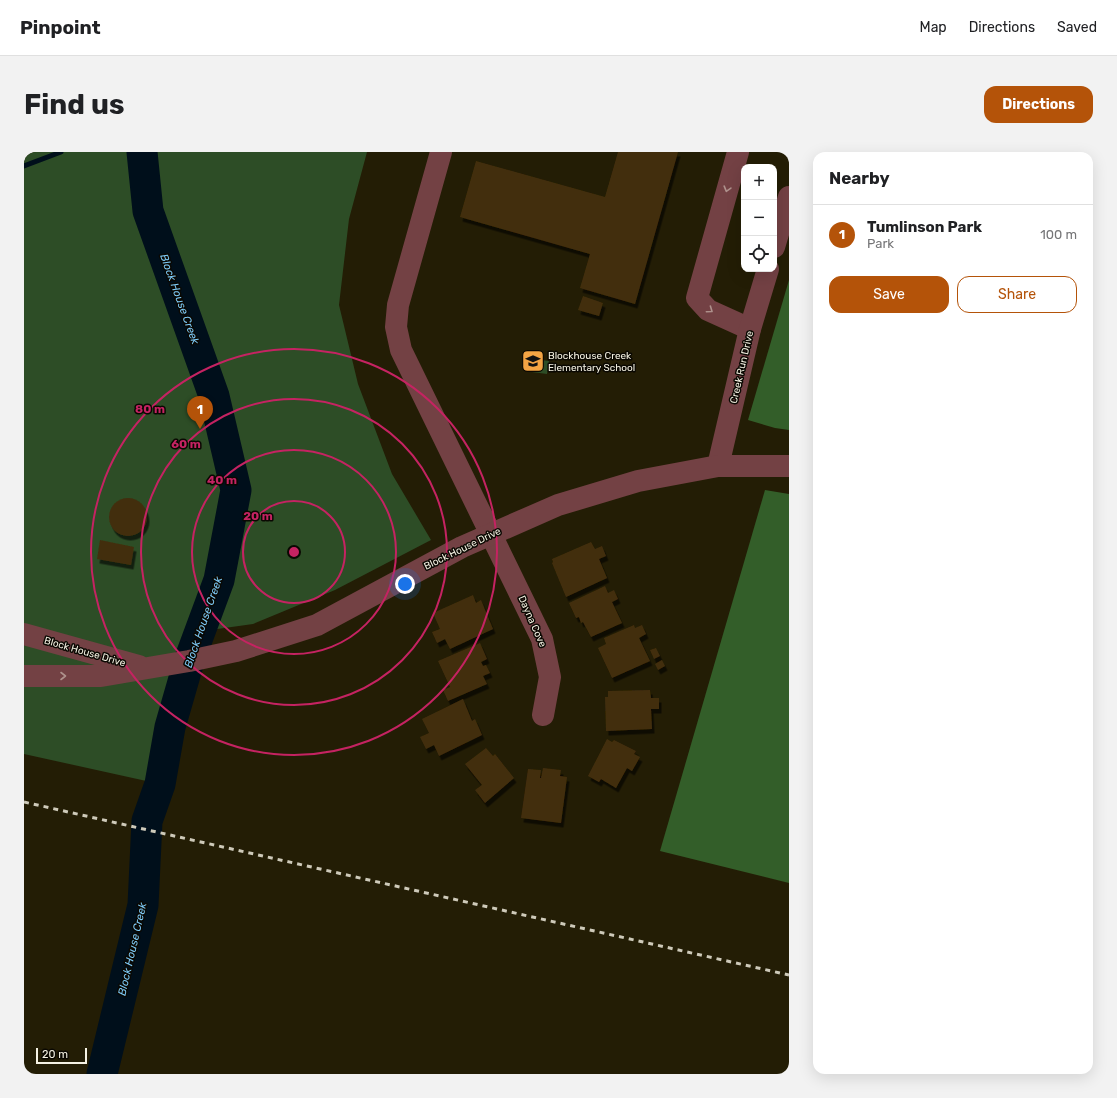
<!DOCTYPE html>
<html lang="en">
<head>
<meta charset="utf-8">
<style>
  :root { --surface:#fff; --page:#f2f2f2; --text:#202124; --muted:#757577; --line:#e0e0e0; --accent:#b45309 }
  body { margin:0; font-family:Rubik,sans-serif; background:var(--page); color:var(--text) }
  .controls { position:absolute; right:12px; top:12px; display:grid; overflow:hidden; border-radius:8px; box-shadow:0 4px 16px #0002 }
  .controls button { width:36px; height:36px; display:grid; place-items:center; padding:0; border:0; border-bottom:1px solid var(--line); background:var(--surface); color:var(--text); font:20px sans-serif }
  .scale { position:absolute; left:12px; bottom:10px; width:51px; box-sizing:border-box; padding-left:4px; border:2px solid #f5f2e3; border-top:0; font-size:11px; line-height:14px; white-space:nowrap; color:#f5f2e3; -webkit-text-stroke:3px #0a0802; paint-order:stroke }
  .you { position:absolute; left:381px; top:432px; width:14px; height:14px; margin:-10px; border:3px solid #fff; border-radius:50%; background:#1a73e8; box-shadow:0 0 0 6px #1a73e833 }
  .badge { display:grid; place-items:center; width:26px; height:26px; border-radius:50%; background:var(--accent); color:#fff; font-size:13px; font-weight:700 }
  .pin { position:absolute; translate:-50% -33px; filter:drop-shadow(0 1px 2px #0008) }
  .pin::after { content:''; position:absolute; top:21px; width:14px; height:12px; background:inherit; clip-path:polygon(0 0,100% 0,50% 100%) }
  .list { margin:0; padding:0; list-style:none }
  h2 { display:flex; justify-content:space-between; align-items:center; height:52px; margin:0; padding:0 16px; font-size:17px }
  h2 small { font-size:13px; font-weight:400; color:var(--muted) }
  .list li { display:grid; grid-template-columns:26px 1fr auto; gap:12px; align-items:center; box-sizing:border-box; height:60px; padding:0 16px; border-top:1px solid var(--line) }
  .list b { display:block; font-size:15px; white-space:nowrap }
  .list p { margin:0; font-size:13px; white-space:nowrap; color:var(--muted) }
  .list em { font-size:13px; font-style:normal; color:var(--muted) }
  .actions { display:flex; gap:8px; padding:12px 16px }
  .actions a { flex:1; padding:9px 0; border:1px solid var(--accent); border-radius:12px; text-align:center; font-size:14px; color:var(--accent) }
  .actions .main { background:var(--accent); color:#fff }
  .icon { flex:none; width:22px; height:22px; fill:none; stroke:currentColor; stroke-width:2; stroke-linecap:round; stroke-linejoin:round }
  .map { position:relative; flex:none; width:765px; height:922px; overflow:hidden; border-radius:12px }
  header { display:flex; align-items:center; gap:24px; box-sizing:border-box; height:56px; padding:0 20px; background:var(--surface); border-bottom:1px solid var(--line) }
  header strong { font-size:19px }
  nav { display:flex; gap:22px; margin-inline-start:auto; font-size:14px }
  .intro { display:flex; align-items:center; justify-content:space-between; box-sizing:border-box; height:96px; padding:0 24px }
  h1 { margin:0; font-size:28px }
  .button { padding:10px 18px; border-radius:12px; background:var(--accent); color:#fff; font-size:14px; font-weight:700 }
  main { display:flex; gap:24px; padding:0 24px }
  aside { flex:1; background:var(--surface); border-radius:12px; box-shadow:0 4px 16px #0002 }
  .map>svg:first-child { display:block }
  .green { fill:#2d4d26 }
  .forest { fill:#335e29 }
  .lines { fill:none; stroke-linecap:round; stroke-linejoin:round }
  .stream { stroke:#000f1b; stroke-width:5 }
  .river { stroke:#000f1b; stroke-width:31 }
  .building { fill:#422e0c; filter:url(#shadow) }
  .minor { stroke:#734144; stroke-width:22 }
  .rail { stroke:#cecaba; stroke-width:3; stroke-dasharray:5 5; stroke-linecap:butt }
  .oneway { stroke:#ae918c }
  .ring { fill:none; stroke:#c52362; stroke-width:2 }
  .labels { text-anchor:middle; stroke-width:3; stroke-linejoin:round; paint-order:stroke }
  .poi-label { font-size:10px; fill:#f5f2e3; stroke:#0a0802; text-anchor:start }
  .street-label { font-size:10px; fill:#f5f2e3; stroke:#0a0802 }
  .water-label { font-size:11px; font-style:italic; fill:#7ecbf8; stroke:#0a0802 }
  .centre { fill:#c52362; stroke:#0a0802; stroke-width:2 }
  .ring-label { font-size:12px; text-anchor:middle; font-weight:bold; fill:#c52362; stroke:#0a0802; stroke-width:3; stroke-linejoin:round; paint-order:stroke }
</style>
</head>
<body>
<header>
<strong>Pinpoint</strong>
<nav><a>Map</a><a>Directions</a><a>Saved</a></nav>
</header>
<div class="intro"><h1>Find us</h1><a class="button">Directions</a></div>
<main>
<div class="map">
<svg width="765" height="922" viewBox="0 0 765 922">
  <defs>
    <filter id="shadow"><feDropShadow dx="2.5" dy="4.5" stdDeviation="0" flood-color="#0009"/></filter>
  </defs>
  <rect width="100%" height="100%" fill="#231d05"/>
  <g class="green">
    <polygon points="0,0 343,0 325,67 315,153 334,232 368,322 407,388 311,438 229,472 172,480 146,575 136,632 0,602"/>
    <polygon points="510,207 525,209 523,222 508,220"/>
  </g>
  <g class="forest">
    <polygon points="765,128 765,278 751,276 724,268"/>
    <polygon points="741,338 765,342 765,731 636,699"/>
  </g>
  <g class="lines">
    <polyline class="stream" points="0,14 37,0"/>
    <polyline class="river" points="78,922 119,753 123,669 136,632 146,575 165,509 195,428 212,338 190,244 124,59 118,0"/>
  </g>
  <g class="building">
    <polygon points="594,0 654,0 611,152 556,136 566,102 436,65 452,9 581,45"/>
    <polygon points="559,144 579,151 575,164 554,158"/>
    <circle cx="104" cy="365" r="19"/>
    <polygon points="76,388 110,395 107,413 73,407"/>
    <polygon points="567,390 571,397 578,394 582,404 575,407 583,426 542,445 528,411 529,410 528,407"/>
    <polygon points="581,434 584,441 590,438 594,447 588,450 598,471 567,485 559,470 557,471 555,465 552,466 545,451"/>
    <polygon points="449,443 452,451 457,448 469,477 426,497 421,487 413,491 408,480 416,477 409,461"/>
    <polygon points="610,473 611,476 618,473 622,482 615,486 626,509 588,526 574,496 582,492 580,486"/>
    <polygon points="456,491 463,507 457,510 459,514 462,513 466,521 459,524 463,532 424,549 419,538 426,535 414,509"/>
    <polygon points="632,496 636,504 630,507 626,498"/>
    <polygon points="638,508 641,514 634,518 631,512"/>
    <polygon points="626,538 627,546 635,546 635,557 627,557 628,577 582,579 581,545 584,545 584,539"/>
    <polygon points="439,547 448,569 451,567 458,583 415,604 410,593 402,597 396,585 405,581 398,567"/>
    <polygon points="583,587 588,590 590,588 612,599 610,602 616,605 608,619 603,616 592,636 577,627 575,630 564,624"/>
    <polygon points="462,596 469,604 471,602 490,626 461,651 451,638 458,633 441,612"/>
    <polygon points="519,616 537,618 536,624 543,625 537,671 497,666 504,617 517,618 516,626 517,626"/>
  </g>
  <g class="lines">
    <g class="minor">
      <polyline points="417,0 374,153 372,175 377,198 518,487 526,525 519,563"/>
      <polyline points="714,0 673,146 684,158 726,177"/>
      <polyline points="750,95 765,45"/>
      <polyline points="694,314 726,177 744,117"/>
      <polyline points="0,482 115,514"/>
      <polyline points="0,524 77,524 165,509 212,499 293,473 438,395 534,353 614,329 694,314 765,314"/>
    </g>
    <polyline class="rail" points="0,650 765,823"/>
  </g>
  <defs><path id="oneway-chevron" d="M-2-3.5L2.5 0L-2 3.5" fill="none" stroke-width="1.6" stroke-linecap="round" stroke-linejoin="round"/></defs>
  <g class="oneway">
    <use href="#oneway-chevron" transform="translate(703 37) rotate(106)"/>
    <use href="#oneway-chevron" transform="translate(686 158) rotate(35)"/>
    <use href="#oneway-chevron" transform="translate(39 524)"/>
  </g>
  <g class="ring">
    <circle cx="270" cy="400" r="51"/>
    <circle cx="270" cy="400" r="102"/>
    <circle cx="270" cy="400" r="153"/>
    <circle cx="270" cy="400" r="203"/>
  </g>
  <defs>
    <g id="school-square" transform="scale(1.15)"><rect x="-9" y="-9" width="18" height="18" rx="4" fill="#f4a444" stroke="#0a0802"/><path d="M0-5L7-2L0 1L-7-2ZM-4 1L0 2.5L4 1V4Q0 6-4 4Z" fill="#111"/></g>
  </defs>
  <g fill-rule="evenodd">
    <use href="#school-square" x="509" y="209"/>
  </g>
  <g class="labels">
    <g class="poi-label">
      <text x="524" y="207">Blockhouse Creek<tspan x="524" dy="12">Elementary School</tspan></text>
    </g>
    <g class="street-label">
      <text transform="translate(717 215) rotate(-77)" y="4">Creek Run Drive</text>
      <text transform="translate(438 396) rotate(-26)" y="4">Block House Drive</text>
      <text transform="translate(509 469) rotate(66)" y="4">Dayna Cove</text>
      <text transform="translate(61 499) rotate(16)" y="4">Block House Drive</text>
    </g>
    <g class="water-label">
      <text transform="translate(156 147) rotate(70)" y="4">Block House Creek</text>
      <text transform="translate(179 470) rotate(-71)" y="4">Block House Creek</text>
      <text transform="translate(108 797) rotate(-77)" y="4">Block House Creek</text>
    </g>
  </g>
  <circle cx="270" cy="400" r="6" class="centre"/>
  <g class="ring-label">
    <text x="126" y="261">80 m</text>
    <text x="162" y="296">60 m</text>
    <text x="198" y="332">40 m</text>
    <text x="234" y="368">20 m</text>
  </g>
</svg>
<div class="controls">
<button>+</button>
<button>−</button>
<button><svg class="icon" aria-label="locate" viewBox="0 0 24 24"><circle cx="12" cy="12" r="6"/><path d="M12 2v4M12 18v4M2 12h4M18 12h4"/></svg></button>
</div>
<div class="scale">20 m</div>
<div class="you"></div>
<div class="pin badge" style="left:176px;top:277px">1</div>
</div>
<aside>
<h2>Nearby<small></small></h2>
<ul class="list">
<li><span class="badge">1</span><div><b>Tumlinson Park</b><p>Park</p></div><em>100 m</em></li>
</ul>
<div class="actions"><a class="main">Save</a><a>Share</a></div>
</aside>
</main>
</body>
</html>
